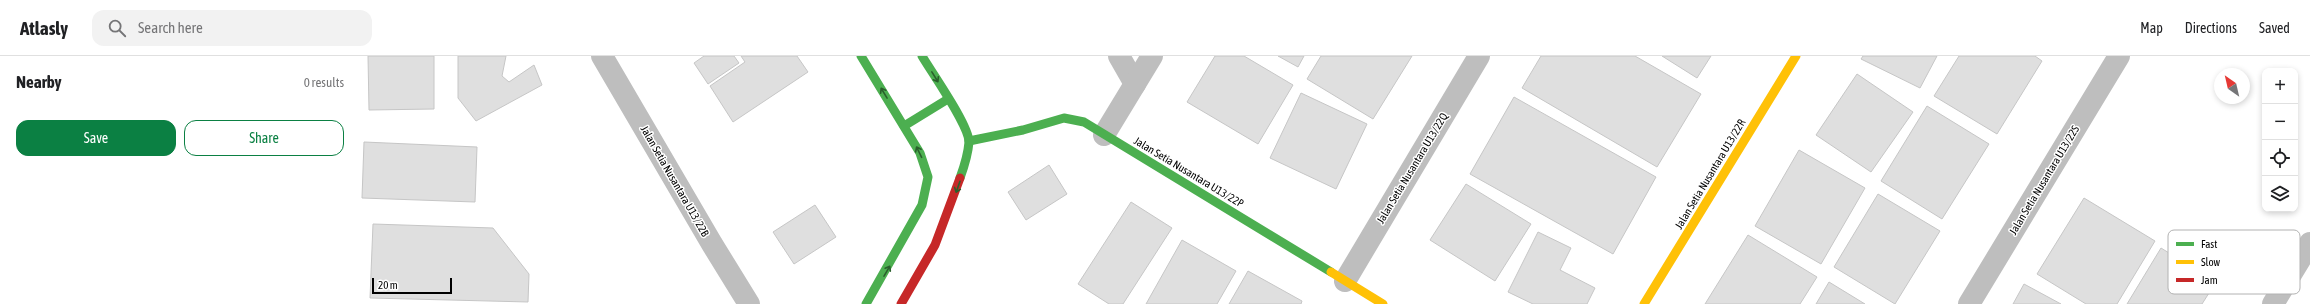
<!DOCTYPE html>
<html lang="en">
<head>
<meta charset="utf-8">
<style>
  :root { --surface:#fff; --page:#f2f2f2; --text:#202124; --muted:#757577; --line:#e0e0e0; --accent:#0b8043 }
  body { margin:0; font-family:"Asap Condensed",sans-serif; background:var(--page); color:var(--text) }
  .controls { position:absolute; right:12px; top:12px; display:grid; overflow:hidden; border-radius:8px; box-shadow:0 2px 6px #0003 }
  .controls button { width:36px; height:36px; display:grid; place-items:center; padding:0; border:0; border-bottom:1px solid var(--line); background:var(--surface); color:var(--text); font:20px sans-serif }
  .compass { position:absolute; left:1854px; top:12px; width:36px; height:36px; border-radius:50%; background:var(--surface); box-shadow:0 2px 6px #0003; rotate:326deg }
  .scale { position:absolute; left:12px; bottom:10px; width:80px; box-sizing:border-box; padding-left:4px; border:2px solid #000; border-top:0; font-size:11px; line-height:14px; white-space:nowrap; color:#000; -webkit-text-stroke:3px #fff; paint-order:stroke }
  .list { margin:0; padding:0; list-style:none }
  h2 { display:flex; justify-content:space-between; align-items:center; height:52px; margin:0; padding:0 16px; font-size:17px }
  h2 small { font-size:13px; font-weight:400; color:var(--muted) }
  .actions { display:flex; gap:8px; padding:12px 16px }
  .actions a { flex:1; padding:9px 0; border:1px solid var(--accent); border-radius:12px; text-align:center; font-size:14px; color:var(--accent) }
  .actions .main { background:var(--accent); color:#fff }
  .icon { flex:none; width:22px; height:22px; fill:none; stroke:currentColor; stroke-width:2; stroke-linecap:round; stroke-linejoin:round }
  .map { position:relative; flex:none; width:1950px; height:248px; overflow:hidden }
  header { display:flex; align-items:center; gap:24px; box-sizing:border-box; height:56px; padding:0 20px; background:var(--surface); border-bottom:1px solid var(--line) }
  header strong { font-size:19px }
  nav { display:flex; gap:22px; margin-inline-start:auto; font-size:14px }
  .search { width:280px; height:36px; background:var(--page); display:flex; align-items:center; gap:10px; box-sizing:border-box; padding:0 14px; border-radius:12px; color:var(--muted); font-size:15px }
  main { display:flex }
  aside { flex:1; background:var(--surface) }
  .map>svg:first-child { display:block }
  .building { fill:#dfdfdf; stroke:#c6c6c6 }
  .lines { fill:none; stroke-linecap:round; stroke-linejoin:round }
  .street { stroke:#bebebe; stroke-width:22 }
  .fast { stroke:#4caf50; stroke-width:9 }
  .slow { stroke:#ffc107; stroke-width:9 }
  .jam { stroke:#c62828; stroke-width:9 }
  .oneway { stroke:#2a602c }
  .labels { text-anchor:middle; stroke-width:3; stroke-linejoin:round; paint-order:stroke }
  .street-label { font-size:11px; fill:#000; stroke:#fff }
  .key { fill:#fff; stroke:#b2b2b2; stroke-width:1 }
  .key-label { font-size:11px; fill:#000 }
</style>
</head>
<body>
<header>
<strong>Atlasly</strong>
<div class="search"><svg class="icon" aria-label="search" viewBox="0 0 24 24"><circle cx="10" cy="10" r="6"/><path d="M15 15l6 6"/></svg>Search here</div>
<nav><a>Map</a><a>Directions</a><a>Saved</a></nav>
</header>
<main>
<aside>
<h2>Nearby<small>0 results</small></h2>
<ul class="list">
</ul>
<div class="actions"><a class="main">Save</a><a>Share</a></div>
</aside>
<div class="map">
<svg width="1950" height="248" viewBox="0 0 1950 248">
  <rect width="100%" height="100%" fill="#fff"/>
  <g class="building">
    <polygon points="8,0 74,0 74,53 9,54"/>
    <polygon points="98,0 146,0 142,20 149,26 174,9 182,29 116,65 98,42"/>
    <polygon points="344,0 374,0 379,7 348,28 334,7"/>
    <polygon points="381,0 437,0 448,16 373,66 350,30 385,6"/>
    <polygon points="855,0 884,0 933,29 898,88 827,46"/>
    <polygon points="918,0 944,0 938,11"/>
    <polygon points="961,0 1052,0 1013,63 947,23"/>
    <polygon points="1181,0 1275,0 1341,38 1297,111 1162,32"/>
    <polygon points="1302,0 1351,0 1337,22"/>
    <polygon points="1503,0 1577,0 1560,32 1501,3"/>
    <polygon points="1599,0 1675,0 1682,5 1637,78 1574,40"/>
    <polygon points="1497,18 1553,56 1511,116 1456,79"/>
    <polygon points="941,37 1007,68 976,133 910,102"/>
    <polygon points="1154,41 1296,121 1253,198 1110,118"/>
    <polygon points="1567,50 1629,88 1582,163 1521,125"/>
    <polygon points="4,86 117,91 115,146 2,142"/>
    <polygon points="1439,94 1505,132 1461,208 1395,170"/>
    <polygon points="689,109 707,138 666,164 648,136"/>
    <polygon points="1106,128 1171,168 1135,225 1070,184"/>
    <polygon points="1518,138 1580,175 1535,248 1474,211"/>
    <polygon points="1724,142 1795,185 1757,248 1726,248 1677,218"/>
    <polygon points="771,146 812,172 763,248 749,248 718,228"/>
    <polygon points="455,149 476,181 434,208 413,176"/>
    <polygon points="13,168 133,172 169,218 168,246 10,242"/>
    <polygon points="1178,176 1211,192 1200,214 1235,232 1227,248 1173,248 1148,236"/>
    <polygon points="1388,179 1457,221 1440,248 1345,248"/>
    <polygon points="822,184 876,215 857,248 786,248"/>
    <polygon points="1801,192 1856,226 1842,248 1767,248"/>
    <polygon points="888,215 942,245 941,248 869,248"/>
    <polygon points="1469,226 1505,248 1456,248"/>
    <polygon points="1664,228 1701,248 1653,248"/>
  </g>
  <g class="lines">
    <g class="street">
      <polyline points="242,0 352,188 389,248"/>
      <polyline points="759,0 775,28"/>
      <polyline points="744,79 792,0"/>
      <polyline points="985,225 1119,0"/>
      <polyline points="1609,248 1759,0"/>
      <polyline points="1913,248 1950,187"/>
    </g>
    <g class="fast">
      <polyline points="501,0 560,97 568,121 562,149 506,248"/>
      <path d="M562 0C572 17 609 69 609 86 608 99 604 111 600 122"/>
      <polyline points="544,70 588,43"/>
      <polyline points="609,85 663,74 704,62 724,66 971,216"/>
    </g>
    <g class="slow">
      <polyline points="971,216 1023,248"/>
      <polyline points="1284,248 1436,0"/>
    </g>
    <polyline class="jam" points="541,248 575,189 600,122"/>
  </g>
  <defs><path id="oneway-shaft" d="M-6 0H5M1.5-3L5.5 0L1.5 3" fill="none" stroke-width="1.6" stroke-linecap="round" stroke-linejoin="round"/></defs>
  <g class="oneway">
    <use href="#oneway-shaft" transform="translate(575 21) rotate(58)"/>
    <use href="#oneway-shaft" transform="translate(524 37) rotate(-121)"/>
    <use href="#oneway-shaft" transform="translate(559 96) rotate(-116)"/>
    <use href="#oneway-shaft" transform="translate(598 131) rotate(109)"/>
    <use href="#oneway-shaft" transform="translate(527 215) rotate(-60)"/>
  </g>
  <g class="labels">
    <g class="street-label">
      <text transform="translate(1052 112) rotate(-59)" y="4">Jalan Setia Nusantara U13/22Q</text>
      <text transform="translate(829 116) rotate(31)" y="4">Jalan Setia Nusantara U13/22P</text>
      <text transform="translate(1350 118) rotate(-59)" y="4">Jalan Setia Nusantara U13/22R</text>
      <text transform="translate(1684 124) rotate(-59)" y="4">Jalan Setia Nusantara U13/22S</text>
      <text transform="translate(315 125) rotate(60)" y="4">Jalan Setia Nusantara U13/22B</text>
    </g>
  </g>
  <rect x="1808" y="174" width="132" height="64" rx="6" class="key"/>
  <rect x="1816" y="186" width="18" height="4" fill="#4caf50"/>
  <rect x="1816" y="204" width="18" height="4" fill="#ffc107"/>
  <rect x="1816" y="222" width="18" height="4" fill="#c62828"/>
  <g class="key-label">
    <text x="1841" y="192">Fast</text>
    <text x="1841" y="210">Slow</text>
    <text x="1841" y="228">Jam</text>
  </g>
</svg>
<div class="controls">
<button>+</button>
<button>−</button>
<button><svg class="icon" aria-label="locate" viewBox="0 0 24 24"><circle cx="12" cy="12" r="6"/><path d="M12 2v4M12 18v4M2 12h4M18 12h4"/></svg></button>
<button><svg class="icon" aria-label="layers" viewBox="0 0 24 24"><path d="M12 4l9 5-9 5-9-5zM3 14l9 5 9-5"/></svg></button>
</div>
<svg class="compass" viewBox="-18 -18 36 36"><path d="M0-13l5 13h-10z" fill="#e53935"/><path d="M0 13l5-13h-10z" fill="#757577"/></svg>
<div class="scale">20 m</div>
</div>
</main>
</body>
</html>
